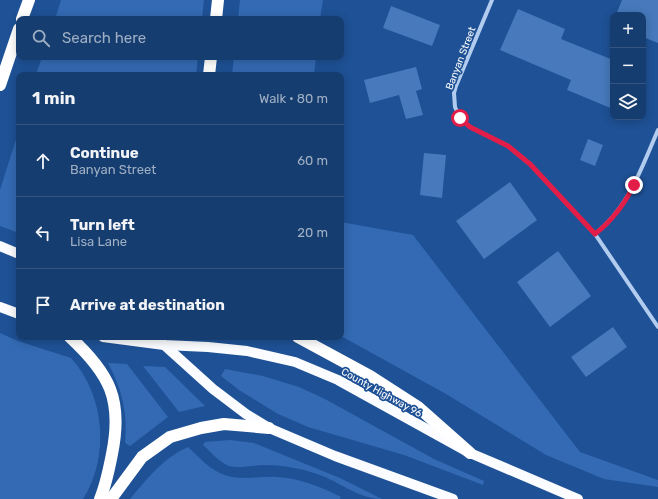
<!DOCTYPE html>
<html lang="en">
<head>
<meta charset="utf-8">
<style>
  :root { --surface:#163d70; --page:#234878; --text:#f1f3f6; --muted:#9eaec3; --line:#355683 }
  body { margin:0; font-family:Rubik,sans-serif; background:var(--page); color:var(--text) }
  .controls { position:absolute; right:12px; top:12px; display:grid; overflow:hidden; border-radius:8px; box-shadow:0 2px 10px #0003 }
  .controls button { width:36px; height:36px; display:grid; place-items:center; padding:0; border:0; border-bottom:1px solid var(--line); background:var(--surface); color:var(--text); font:20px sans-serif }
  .stop { position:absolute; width:12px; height:12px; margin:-9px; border:3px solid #e11d48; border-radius:50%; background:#fff }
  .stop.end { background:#e11d48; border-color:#fff; box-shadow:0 1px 4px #0008 }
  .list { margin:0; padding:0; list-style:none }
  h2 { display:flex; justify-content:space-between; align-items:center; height:52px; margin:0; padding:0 16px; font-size:17px }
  h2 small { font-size:13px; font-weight:400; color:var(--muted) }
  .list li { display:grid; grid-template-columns:26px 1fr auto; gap:12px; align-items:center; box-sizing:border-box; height:72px; padding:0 16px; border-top:1px solid var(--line) }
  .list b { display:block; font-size:15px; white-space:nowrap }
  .list p { margin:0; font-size:13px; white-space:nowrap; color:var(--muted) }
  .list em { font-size:13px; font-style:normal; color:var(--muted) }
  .icon { flex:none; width:22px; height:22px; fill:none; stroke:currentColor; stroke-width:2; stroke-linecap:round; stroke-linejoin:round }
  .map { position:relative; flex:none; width:658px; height:499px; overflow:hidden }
  .search { position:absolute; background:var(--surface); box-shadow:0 2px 10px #0003; left:16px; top:16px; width:328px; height:44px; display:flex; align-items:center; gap:10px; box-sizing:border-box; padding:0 14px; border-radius:8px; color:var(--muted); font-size:15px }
  .panel { position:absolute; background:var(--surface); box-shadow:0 2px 10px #0003; left:16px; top:72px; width:328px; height:268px; border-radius:8px }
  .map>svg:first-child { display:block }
  .green { fill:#336ab3 }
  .building { fill:#4779bc }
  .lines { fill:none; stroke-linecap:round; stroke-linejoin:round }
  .minor { stroke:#b2ccef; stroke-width:4 }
  .primary { stroke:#fafcff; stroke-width:10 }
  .motorway { stroke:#fff; stroke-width:12 }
  .route { stroke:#e11d48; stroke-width:5 }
  .labels { text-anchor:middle; stroke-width:3.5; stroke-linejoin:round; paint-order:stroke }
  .street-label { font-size:10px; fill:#fff; stroke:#1e5195 }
</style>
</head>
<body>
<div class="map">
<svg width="658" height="499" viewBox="0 0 658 499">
  <rect width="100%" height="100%" fill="#1e5195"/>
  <g class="green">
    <polygon points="61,0 204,0 202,19 55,19"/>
    <polygon points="240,0 323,0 320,19 238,19"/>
    <polygon points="42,57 198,57 196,75 36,75"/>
    <polygon points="234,57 316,57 314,75 232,75"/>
    <polygon points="19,130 19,233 0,226 0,190"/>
    <polygon points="341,222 413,235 580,452 658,480 658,487 604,479 546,455 446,394 341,336"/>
    <path d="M0 333 18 341 71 358C105 395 110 457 83 499H0Z"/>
    <path d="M108 363 127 364 168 417 130 446 125 443C128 414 122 389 108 363Z"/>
    <polygon points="143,366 165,367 205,406 179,412"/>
    <polygon points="225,369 263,376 299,387 325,399 434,459 484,481 483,485 404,455 308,427 278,414 239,390 221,376"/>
    <path d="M230 440 254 443 340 478 382 499C358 499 339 481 317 474 300 468 281 465 263 465 252 465 239 469 229 466 219 462 211 452 203 445L205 442Z"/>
    <path d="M188 447C199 457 208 468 222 474 237 481 260 476 277 477 300 478 321 487 341 497L340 499H130C147 479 163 458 188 447Z"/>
  </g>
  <g class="building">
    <polygon points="622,0 658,0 658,43 643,37 643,15 616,15"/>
    <polygon points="391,6 440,25 432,46 383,28"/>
    <polygon points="518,9 565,29 561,39 613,60 613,109 567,90 571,80 500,50"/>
    <polygon points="416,67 422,89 416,91 423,115 406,119 399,95 370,103 364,80"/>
    <polygon points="588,139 603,145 595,166 580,160"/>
    <polygon points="424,153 446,155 442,198 420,195"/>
    <polygon points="510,182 537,220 484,259 456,221"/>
    <polygon points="558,251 591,296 550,327 517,282"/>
    <polygon points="613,327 627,347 586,377 571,357"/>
  </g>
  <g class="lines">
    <g class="minor">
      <polyline points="492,0 456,86 454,93 455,107 460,118 470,127 508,146 530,164 595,234 658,327"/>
      <path d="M595 234C629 207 641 169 658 130"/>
    </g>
    <g class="primary">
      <polyline points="0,246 19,254"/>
      <polyline points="0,307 19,314"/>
      <polyline points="103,337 164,345 208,347 247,351 295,362 338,380 470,453 578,499"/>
      <polyline points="162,343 213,389 246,414 269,428 335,456 453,499"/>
    </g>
    <g class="motorway">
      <polyline points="22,19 29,0"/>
      <polyline points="216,19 218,0"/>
      <polyline points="209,75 211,57"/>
      <polyline points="0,85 19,29"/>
      <path d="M70 337C110 374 123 400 112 454 109 469 106 485 100 499"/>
      <polyline points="298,337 370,376 418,407 470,453"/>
      <polyline points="111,499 142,457 170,437 201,428 224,424 269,428"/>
    </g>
  </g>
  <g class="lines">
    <path class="route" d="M460 118 470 127 508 146 530 164 595 234C613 220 624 205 634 185"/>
  </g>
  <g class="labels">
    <g class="street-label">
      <text transform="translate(460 58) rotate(-69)" y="4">Banyan Street</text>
      <text transform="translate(382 392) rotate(29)" y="4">County Highway 96</text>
    </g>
  </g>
</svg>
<div class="controls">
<button>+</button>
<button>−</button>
<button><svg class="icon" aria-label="layers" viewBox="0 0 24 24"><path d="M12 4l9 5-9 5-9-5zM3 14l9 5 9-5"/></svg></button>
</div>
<div class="stop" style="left:460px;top:118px"></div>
<div class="stop end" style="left:634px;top:185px"></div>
<div class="search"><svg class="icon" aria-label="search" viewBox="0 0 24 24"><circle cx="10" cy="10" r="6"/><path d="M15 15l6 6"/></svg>Search here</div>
<section class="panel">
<h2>1 min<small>Walk · 80 m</small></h2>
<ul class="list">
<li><svg class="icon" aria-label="ahead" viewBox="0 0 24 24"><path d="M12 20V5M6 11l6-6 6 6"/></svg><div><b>Continue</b><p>Banyan Street</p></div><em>60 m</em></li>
<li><svg class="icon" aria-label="left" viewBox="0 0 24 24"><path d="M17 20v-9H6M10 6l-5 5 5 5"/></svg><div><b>Turn left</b><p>Lisa Lane</p></div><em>20 m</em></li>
<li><svg class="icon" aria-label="arrive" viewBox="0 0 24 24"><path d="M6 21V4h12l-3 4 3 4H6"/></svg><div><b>Arrive at destination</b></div></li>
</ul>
</section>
</div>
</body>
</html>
